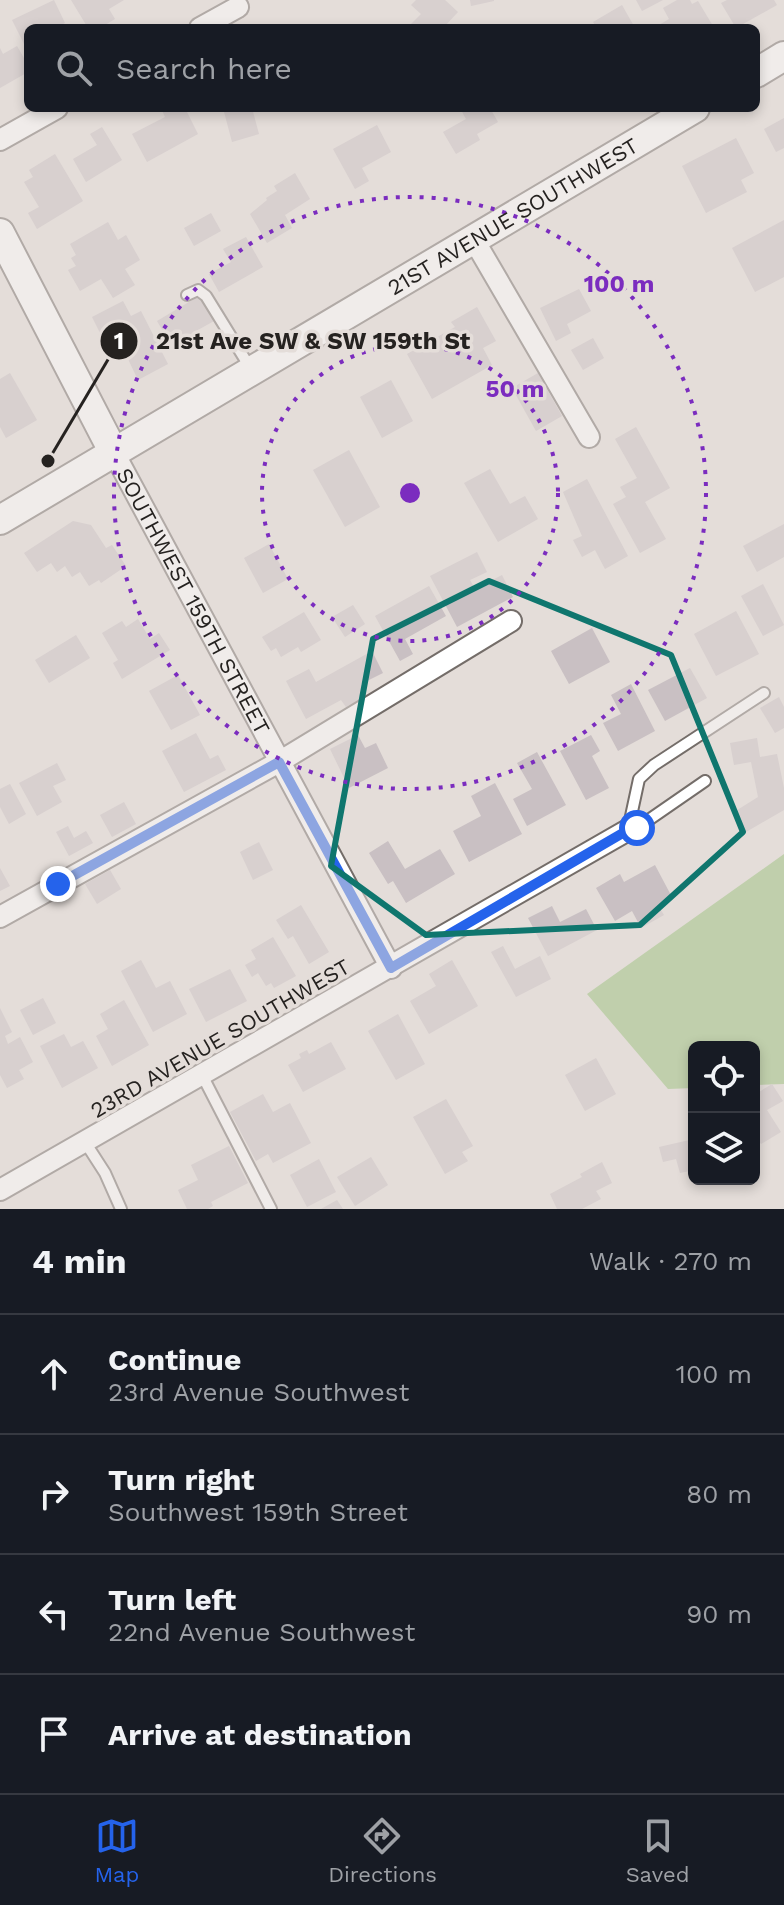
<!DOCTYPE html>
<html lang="en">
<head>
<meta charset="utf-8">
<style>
  :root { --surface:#171b24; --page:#242831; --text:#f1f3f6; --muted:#9ea1a6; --line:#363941; --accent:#2563eb }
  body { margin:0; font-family:"Work Sans",sans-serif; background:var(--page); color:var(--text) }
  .controls { position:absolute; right:24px; bottom:24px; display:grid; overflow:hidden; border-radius:12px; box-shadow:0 4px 12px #0003 }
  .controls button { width:72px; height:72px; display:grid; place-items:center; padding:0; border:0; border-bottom:2px solid var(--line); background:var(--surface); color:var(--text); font:40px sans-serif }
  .stop { position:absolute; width:24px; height:24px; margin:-18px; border:6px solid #2563eb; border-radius:50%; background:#fff }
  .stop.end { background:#2563eb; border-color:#fff; box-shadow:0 2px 8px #0008 }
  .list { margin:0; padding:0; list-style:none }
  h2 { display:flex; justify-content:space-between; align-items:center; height:104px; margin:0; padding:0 32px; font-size:34px }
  h2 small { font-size:26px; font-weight:400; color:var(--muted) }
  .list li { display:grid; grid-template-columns:52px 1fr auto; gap:24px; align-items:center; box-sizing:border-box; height:120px; padding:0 32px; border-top:2px solid var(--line) }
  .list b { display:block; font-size:30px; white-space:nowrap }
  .list p { margin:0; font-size:26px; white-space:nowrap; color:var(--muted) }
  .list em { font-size:26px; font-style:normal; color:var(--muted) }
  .icon { flex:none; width:44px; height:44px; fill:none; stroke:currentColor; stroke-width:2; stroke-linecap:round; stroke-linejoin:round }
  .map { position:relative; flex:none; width:784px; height:1209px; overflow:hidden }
  .search { position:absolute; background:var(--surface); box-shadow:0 4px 12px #0003; left:24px; right:24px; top:24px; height:88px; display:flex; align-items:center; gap:20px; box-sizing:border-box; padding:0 28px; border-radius:12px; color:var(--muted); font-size:30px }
  .sheet { height:584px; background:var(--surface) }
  nav { display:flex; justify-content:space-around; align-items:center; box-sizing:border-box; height:112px; border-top:2px solid var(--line); background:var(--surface); font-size:22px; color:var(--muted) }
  nav a { display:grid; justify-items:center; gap:4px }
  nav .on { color:var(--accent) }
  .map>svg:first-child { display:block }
  .green { fill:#94bf76 }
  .building { fill:#c9c0c3 }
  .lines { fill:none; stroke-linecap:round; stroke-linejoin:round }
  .lane-casing { stroke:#746d69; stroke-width:14 }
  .street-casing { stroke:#746d69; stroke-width:24 }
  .secondary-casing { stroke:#746d69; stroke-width:32 }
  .lane { stroke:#fff; stroke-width:10 }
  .street { stroke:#fff; stroke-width:20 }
  .secondary { stroke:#fff; stroke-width:28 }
  .route { stroke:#2563eb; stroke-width:10 }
  .marked { fill:none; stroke:#0f766e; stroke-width:6; stroke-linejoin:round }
  .ring { fill:none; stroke:#7b2cbf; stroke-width:4; stroke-dasharray:4 8 }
  .labels { text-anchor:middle; stroke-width:7; stroke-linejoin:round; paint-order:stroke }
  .street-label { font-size:22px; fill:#252220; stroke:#e4ddd9 }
  .centre { fill:#7b2cbf; stroke:#e4ddd9; stroke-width:4 }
  .ring-label { font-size:24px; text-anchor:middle; font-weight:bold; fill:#7b2cbf; stroke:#e4ddd9; stroke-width:7; stroke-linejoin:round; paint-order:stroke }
  .leader { fill:none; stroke:#252220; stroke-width:3 }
  .callout-dot { fill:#252220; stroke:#e4ddd9; stroke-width:3 }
  .mark-label { font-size:24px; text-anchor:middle; font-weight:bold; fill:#fff }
  .callout-label { font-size:24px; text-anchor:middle; font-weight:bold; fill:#252220; stroke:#e4ddd9; stroke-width:7; stroke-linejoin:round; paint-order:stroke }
</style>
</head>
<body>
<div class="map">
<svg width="784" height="1209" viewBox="0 0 784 1209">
  <rect width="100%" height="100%" fill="#e4ddd9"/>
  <polygon class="green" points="784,854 784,1084 754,1085 754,1047 694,1047 694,1088 668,1089 587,994"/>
  <g class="building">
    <polygon points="54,0 65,23 55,28 28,28 28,42 24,44 12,20"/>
    <polygon points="71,0 124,0 109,9 115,19 100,28 88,28"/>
    <polygon points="416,0 445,0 458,12 443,28 407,28 421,14 411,5"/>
    <polygon points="470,0 494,0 494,1 471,6"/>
    <polygon points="636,0 663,0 642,11"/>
    <polygon points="677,0 690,0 692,4 698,1 713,26 654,28 669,19 663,8"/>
    <polygon points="727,0 774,0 777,5 736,28 721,3"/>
    <polygon points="622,5 635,28 597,28 593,22"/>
    <polygon points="17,46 28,65 28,72 0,88 0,48 3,54"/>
    <polygon points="161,108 185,108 198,134 147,162 132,134 165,117"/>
    <polygon points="223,108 252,108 259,134 232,142"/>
    <polygon points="460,108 490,108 498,122 477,134 480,140 456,154 443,132 466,119"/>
    <polygon points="784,118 784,148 776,152 764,129"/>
    <polygon points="377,125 391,152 362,168 369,181 355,189 333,149"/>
    <polygon points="102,127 122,160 86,182 73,159 97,145 90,134"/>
    <polygon points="736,138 754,173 741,180 747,192 706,213 682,166"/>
    <polygon points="55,154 83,201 37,229 28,213 39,207 24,182 33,177 29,170"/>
    <polygon points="295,173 310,199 285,215 292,228 267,243 250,214 267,200 266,198 277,191 274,186"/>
    <polygon points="211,213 221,231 194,246 184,228"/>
    <polygon points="784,220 784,277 755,292 732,248"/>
    <polygon points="108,222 118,240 126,235 140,260 125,269 135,285 113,298 101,279 80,291 68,270 76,266 71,258 76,255 70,244"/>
    <polygon points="246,237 263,267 219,292 209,274 231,262 223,249"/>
    <polygon points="579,289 591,311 567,324 571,333 556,341 540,308"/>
    <polygon points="199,296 214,321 171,345 157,321"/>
    <polygon points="123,301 131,316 141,311 168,364 138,380 128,359 133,356 119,328 102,337 92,317"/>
    <polygon points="477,307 496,341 483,348 492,365 432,399 407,354 455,327 451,322"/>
    <polygon points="593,338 604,358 583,370 571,350"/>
    <polygon points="10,373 37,420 6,438 0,427 0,379"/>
    <polygon points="538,373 562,416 536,431 512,388"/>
    <polygon points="391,380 413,421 382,438 360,397"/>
    <polygon points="636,427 670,488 645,502 666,539 640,553 613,504 626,497 620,487 637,478 615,439"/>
    <polygon points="349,450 380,507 345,527 313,470"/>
    <polygon points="490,469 510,504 525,496 538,519 498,542 464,483"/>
    <polygon points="587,479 628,556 605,569 595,550 582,557 573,540 582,536 563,492"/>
    <polygon points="73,521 91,525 106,548 112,545 126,566 101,583 99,580 89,586 80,572 72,577 65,566 57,572 51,563 37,572 24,553"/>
    <polygon points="784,524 784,557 757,572 743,546"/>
    <polygon points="269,544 288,579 263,593 244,558"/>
    <polygon points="477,552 487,572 470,580 475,589 502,575 513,597 457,627 430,576"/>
    <polygon points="763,584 784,625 763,636 741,596"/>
    <polygon points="429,586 446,616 405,639 413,654 400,661 375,616"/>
    <polygon points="353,605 365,624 345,637 332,617"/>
    <polygon points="736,611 759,654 716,676 694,634"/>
    <polygon points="304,612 321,640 301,652 298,647 281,657 276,648 271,651 262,637"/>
    <polygon points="138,619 150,639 159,633 170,650 122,679 113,663 118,660 102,633 122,621 126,627"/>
    <polygon points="592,628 610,662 569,684 551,651"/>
    <polygon points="76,635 90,658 49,683 35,660"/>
    <polygon points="372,651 383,673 361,684 367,696 346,707 341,700 306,719 286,681 309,669 316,682"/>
    <polygon points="690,668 707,698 665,721 648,690"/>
    <polygon points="178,675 200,715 171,730 149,691"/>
    <polygon points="631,684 655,731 618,751 603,723 621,714 611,695"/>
    <polygon points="779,697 784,707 784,728 775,733 760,708"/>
    <polygon points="196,733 210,759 218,755 226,770 184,792 162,751"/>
    <polygon points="358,735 365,748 376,743 388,768 349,788 330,749"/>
    <polygon points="591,735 600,751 592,756 609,788 586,800 560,751"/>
    <polygon points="757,738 760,757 777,754 784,788 784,810 746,832 734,812 758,797 751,762 734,765 730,743"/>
    <polygon points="537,752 566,805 527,826 513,799 532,789 517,763"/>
    <polygon points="57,763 66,780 53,786 62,802 37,816 19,783"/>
    <polygon points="495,783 522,834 469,862 453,831 481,816 471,796"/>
    <polygon points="10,784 26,814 9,824 0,807 0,789"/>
    <polygon points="124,802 136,824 112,837 100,815"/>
    <polygon points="68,826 74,838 86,831 93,843 69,856 56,832"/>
    <polygon points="388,841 405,869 440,849 455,874 406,903 393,881 388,884 369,853"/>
    <polygon points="259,842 273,870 253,880 240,852"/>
    <polygon points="655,865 673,899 659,907 664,915 641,928 632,911 615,921 596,888 620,874 624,882"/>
    <polygon points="0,868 10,886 0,891"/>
    <polygon points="110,870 121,889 97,904 85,884"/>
    <polygon points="301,905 329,952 309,964 293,936 288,939 276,920"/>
    <polygon points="552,906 560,922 586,909 597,930 548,956 528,918"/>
    <polygon points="273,937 296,976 274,988 271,983 266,986 258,973 252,977 245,965 256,959 251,950"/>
    <polygon points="503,946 515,969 540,956 551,979 516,997 491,952"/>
    <polygon points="141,960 156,988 170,981 187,1014 153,1032 121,971"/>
    <polygon points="452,960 478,1006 429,1034 410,1001 436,986 429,974"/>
    <polygon points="230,969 247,1001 206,1022 189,989"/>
    <polygon points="43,998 56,1023 33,1035 20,1010"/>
    <polygon points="124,1000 149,1045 112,1066 96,1036 108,1029 100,1014"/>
    <polygon points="0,1008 12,1032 5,1036 8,1044 20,1037 33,1062 19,1070 24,1079 7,1088 0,1075"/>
    <polygon points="398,1014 425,1064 396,1080 368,1031"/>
    <polygon points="64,1034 71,1047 83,1041 98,1068 62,1088 40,1046"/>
    <polygon points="331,1042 346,1069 303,1092 288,1065 301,1058 299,1054 307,1050 309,1054"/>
    <polygon points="596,1058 616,1094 585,1111 565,1075"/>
    <polygon points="772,1084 783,1101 767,1110 781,1132 761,1144 754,1134 754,1113 756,1112 754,1095"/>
    <polygon points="263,1094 273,1112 290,1103 311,1143 273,1163 268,1154 256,1161 230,1112"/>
    <polygon points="446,1099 473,1146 462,1152 468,1161 445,1174 413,1117"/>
    <polygon points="694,1139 694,1170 680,1173 676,1159 663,1162 659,1147"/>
    <polygon points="229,1146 248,1183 211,1202 213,1206 208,1209 187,1209 178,1190 198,1180 191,1165"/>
    <polygon points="371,1157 388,1185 355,1206 337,1177"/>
    <polygon points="319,1159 336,1192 307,1207 290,1175"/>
    <polygon points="602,1162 612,1183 596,1191 601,1199 582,1209 557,1209 550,1194 582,1177 580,1174"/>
    <polygon points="337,1200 343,1209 321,1209"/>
  </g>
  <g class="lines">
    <g class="lane-casing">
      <g id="lane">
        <polyline points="187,295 198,290 206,296 251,369"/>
        <polyline points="705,781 637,828 628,830 639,779 654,765 764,693"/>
        <polyline points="202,1075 271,1209"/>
        <polyline points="85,1142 105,1173 121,1209"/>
      </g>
    </g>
    <g class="street-casing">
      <g id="street">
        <polyline points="200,28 238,7"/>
        <polyline points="0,140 57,108"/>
        <polyline points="474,240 589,437"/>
        <path id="s1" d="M114 453 391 968"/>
        <polyline points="0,917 279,762 511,621"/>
        <polyline points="0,1190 628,830"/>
      </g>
    </g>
    <g class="secondary-casing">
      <g id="secondary">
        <polyline points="756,73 784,56"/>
        <polyline points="0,233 114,453"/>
        <path id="s2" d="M0 520 695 108"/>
      </g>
    </g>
    <use href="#lane" class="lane"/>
    <use href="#street" class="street"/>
    <use href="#secondary" class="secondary"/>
  </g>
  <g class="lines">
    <polyline class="route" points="58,884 279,762 391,968 628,830 637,828"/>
  </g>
  <path d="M0 0H784V1209H0ZM489 581 671 655 743 832 640 925 426 935 331 866 373 639Z" fill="#e4ddd9" fill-opacity=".55" fill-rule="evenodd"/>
  <path class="marked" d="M489 581 671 655 743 832 640 925 426 935 331 866 373 639Z"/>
  <g class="ring">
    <circle cx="410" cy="493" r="148"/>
    <circle cx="410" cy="493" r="296"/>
  </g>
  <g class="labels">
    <g class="street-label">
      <text dy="8" stroke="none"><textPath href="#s2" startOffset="596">21ST AVENUE SOUTHWEST</textPath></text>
      <text dy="8" stroke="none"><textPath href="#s1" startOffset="168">SOUTHWEST 159TH STREET</textPath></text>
      <text transform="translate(220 1038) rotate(-30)" y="8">23RD AVENUE SOUTHWEST</text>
    </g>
  </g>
  <circle cx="410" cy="493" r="12" class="centre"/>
  <g class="ring-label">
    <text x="619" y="292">100 m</text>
    <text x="515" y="397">50 m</text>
  </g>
  <path class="leader" d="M48 461L119 341"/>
  <g class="callout-dot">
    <circle cx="48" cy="461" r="8"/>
    <circle cx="119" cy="341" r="20"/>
  </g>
  <g class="mark-label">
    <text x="119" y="349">1</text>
  </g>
  <g class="callout-label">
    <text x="313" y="349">21st Ave SW &amp; SW 159th St</text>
  </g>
</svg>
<div class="controls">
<button><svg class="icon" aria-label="locate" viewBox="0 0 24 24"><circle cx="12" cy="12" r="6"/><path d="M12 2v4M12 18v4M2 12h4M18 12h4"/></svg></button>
<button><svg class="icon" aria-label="layers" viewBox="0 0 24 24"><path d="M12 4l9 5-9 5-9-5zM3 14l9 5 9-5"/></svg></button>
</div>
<div class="stop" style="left:637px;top:828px"></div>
<div class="stop end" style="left:58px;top:884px"></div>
<div class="search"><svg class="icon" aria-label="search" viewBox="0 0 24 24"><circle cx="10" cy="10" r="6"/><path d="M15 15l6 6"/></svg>Search here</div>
</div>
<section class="sheet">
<h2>4 min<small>Walk · 270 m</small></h2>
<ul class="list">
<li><svg class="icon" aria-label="ahead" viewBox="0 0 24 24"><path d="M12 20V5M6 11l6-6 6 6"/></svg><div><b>Continue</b><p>23rd Avenue Southwest</p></div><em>100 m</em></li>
<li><svg class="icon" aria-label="right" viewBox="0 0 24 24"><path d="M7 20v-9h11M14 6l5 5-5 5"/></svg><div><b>Turn right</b><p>Southwest 159th Street</p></div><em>80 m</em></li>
<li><svg class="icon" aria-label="left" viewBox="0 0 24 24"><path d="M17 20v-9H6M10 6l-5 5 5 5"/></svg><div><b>Turn left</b><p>22nd Avenue Southwest</p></div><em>90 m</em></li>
<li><svg class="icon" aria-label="arrive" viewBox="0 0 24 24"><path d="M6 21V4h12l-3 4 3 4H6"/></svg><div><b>Arrive at destination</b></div></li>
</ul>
</section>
<nav>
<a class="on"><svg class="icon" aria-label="map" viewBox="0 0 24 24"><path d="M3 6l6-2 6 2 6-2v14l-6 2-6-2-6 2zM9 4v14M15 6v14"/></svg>Map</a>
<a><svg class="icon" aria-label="directions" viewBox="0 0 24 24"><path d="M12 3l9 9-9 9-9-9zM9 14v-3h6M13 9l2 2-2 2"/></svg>Directions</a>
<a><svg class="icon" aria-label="saved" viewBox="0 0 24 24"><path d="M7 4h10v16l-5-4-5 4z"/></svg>Saved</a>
</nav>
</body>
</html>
